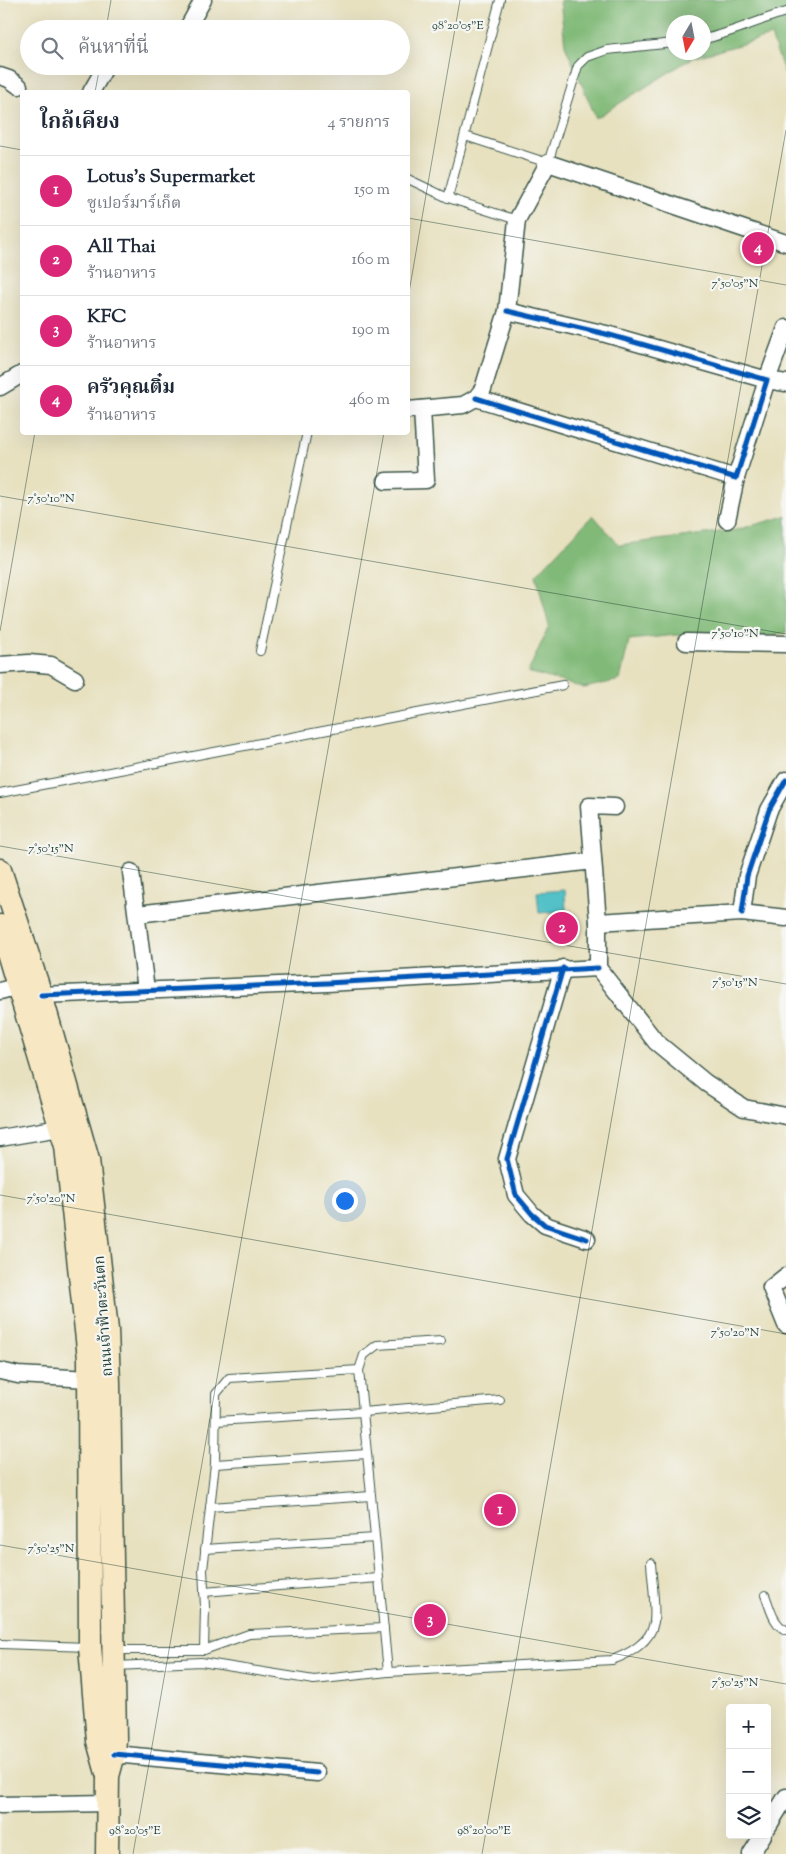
<!DOCTYPE html>
<html lang="th">
<head>
<meta charset="utf-8">
<style>
  :root { --surface:#fff; --page:#f2f2f3; --text:#1f2937; --muted:#747a83; --line:#e0e1e3; --accent:#db2777 }
  body { margin:0; font-family:"Sorts Mill Goudy","Noto Serif Thai",serif; background:var(--page); color:var(--text) }
  .controls { position:absolute; right:15px; bottom:15px; display:grid; overflow:hidden; border-radius:5px; box-shadow:0 5px 20px #0002 }
  .controls button { width:45px; height:45px; display:grid; place-items:center; padding:0; border:0; border-bottom:1px solid var(--line); background:var(--surface); color:var(--text); font:25px sans-serif }
  .compass { position:absolute; left:666px; top:15px; width:45px; height:45px; border-radius:50%; background:var(--surface); box-shadow:0 5px 20px #0002; rotate:190deg }
  .you { position:absolute; left:344px; top:1200px; width:18px; height:18px; margin:-12px; border:4px solid #fff; border-radius:50%; background:#1a73e8; box-shadow:0 0 0 8px #1a73e833 }
  .badge { display:grid; place-items:center; width:32px; height:32px; border-radius:50%; background:var(--accent); color:#fff; font-size:16px; font-weight:700 }
  .pin { position:absolute; translate:-50% -50%; border:2px solid #fff; box-shadow:0 1px 5px #0006 }
  .list { margin:0; padding:0; list-style:none }
  h2 { display:flex; justify-content:space-between; align-items:center; height:65px; margin:0; padding:0 20px; font-size:21px }
  h2 small { font-size:16px; font-weight:400; color:var(--muted) }
  .list li { display:grid; grid-template-columns:32px 1fr auto; gap:15px; align-items:center; box-sizing:border-box; height:70px; padding:0 20px; border-top:1px solid var(--line) }
  .list b { display:block; font-size:19px; white-space:nowrap }
  .list p { margin:0; font-size:16px; white-space:nowrap; color:var(--muted) }
  .list em { font-size:16px; font-style:normal; color:var(--muted) }
  .icon { flex:none; width:28px; height:28px; fill:none; stroke:currentColor; stroke-width:2; stroke-linecap:round; stroke-linejoin:round }
  .map { position:relative; flex:none; width:786px; height:1854px; overflow:hidden }
  .search { position:absolute; background:var(--surface); box-shadow:0 5px 20px #0002; left:20px; top:20px; width:390px; height:55px; display:flex; align-items:center; gap:12px; box-sizing:border-box; padding:0 18px; border-radius:28px; color:var(--muted); font-size:19px }
  .panel { position:absolute; background:var(--surface); box-shadow:0 5px 20px #0002; left:20px; top:90px; width:390px; height:345px; border-radius:5px }
  .map>svg:first-child { display:block }
  .forest { fill:#81ba78; stroke:#507c56; fill-rule:evenodd }
  .water { fill:#53c1c7; stroke:#397f7e }
  .lines { fill:none; stroke-linecap:round; stroke-linejoin:round }
  .lane-casing { stroke:#3d5649; stroke-width:10 }
  .street-casing { stroke:#3d5649; stroke-width:19 }
  .secondary-casing { stroke:#3d5649; stroke-width:25 }
  .lane { stroke:#fff; stroke-width:8 }
  .street { stroke:#fff; stroke-width:16 }
  .secondary { stroke:#f8e7c3; stroke-width:22 }
  .cycleway-casing { stroke:#f6f6f2; stroke-width:8 }
  .cycleway { stroke:#0057b8; stroke-width:5 }
  .ticks { fill:none; stroke:#1f3d34; stroke-width:1; stroke-opacity:0.45 }
  .labels { text-anchor:middle; stroke-width:4.5; stroke-linejoin:round; paint-order:stroke }
  .street-label { font-size:15px; fill:#1f3d34; stroke:#f6f6f2 }
  .ticks-label { font-size:12px; text-anchor:middle; fill:#1f3d34; stroke:#f6f6f2; stroke-width:4.5; stroke-linejoin:round; paint-order:stroke }
</style>
</head>
<body>
<div class="map">
<svg width="786" height="1854" viewBox="0 0 786 1854">
  <rect width="100%" height="100%" fill="#f6f6f2"/>
  <filter id="ink" filterUnits="userSpaceOnUse"><feTurbulence type="fractalNoise" baseFrequency=".02" numOctaves="2"/><feDisplacementMap in="SourceGraphic" scale="10" xChannelSelector="R" yChannelSelector="G"/><feConvolveMatrix kernelMatrix="1 2 1 2 8 2 1 2 1" color-interpolation-filters="sRGB"/></filter>
  <filter id="wash" filterUnits="userSpaceOnUse"><feTurbulence type="fractalNoise" baseFrequency=".0096" numOctaves="4" result="noise"/><feDisplacementMap in="SourceGraphic" scale="20" xChannelSelector="R" yChannelSelector="G"/><feGaussianBlur stdDeviation="1.12" result="paint"/><feColorMatrix in="noise" values="0 0 0 0 0 0 0 0 0 0 0 0 0 0 0 0 0 1.4 0 .05"/><feComposite in="paint" operator="in"/></filter>
  <g filter="url(#wash)">
    <rect width="100%" height="100%" fill="#e7e1c0"/>
    <g class="forest">
      <path d="M560 0H786V77L771 36 692 58 596 118 565 45ZM674 22H704V52H674Z"/>
      <polygon points="593,515 619,545 736,530 786,516 786,633 747,638 676,635 629,640 620,680 584,688 528,672 549,626 536,575"/>
    </g>
    <polygon class="water" points="565,890 566,911 539,913 537,892"/>
  </g>
  <g filter="url(#ink)">
    <g class="lines">
      <g class="lane-casing">
        <g id="lane">
          <path d="M704 39C732 33 758 20 786 12"/>
          <polyline points="465,136 548,163 578,66 587,57 607,50 674,43"/>
          <polyline points="408,179 448,198 517,220"/>
          <polyline points="448,198 500,0"/>
          <polyline points="260,651 307,432"/>
          <polyline points="0,793 563,685"/>
          <polyline points="216,1421 363,1412 500,1400"/>
          <polyline points="215,1464 367,1454"/>
          <polyline points="210,1507 371,1496"/>
          <polyline points="205,1549 375,1538"/>
          <polyline points="204,1592 378,1578"/>
          <path d="M765 1595C770 1607 773 1625 786 1630"/>
          <polyline points="0,1644 88,1647"/>
          <polyline points="116,1650 204,1650 205,1607 203,1570 215,1464 216,1394 229,1378 359,1370"/>
          <polyline points="204,1650 249,1634 384,1628"/>
          <polyline points="116,1666 201,1662 314,1680 388,1672 359,1370 364,1355 377,1345 441,1341"/>
          <path d="M388 1672 612 1660C629 1654 651 1642 654 1622 656 1605 652 1580 651 1563"/>
        </g>
      </g>
      <g class="street-casing">
        <g id="street">
          <polyline points="187,29 203,0"/>
          <polyline points="0,76 9,79 19,86"/>
          <polyline points="91,92 106,66"/>
          <polyline points="786,328 767,380 786,383"/>
          <polyline points="0,387 22,374"/>
          <polyline points="476,398 736,478 767,380 606,334 507,311"/>
          <polyline points="408,410 463,405 476,398 483,389 507,311 517,220 548,163 786,243"/>
          <polyline points="386,481 426,480 422,409"/>
          <polyline points="727,520 736,478"/>
          <polyline points="686,642 786,644"/>
          <polyline points="0,665 29,663 51,665 75,679"/>
          <polyline points="615,807 589,806 598,922 598,968 656,1042 706,1083 744,1108 786,1116"/>
          <polyline points="131,872 146,990"/>
          <polyline points="742,913 747,876 769,810 786,780"/>
          <polyline points="137,914 593,861"/>
          <polyline points="598,922 742,913 786,918"/>
          <polyline points="563,968 507,1159 516,1195 532,1214 545,1225 587,1239"/>
          <polyline points="0,991 18,986"/>
          <polyline points="41,995 327,983 598,968"/>
          <polyline points="0,1138 60,1128"/>
          <polyline points="786,1276 771,1288 786,1325"/>
          <polyline points="0,1371 18,1375 89,1379"/>
          <polyline points="114,1754 317,1773"/>
          <polyline points="0,1805 108,1803"/>
          <polyline points="767,1828 786,1797"/>
          <polyline points="751,1854 763,1835"/>
        </g>
      </g>
      <g class="secondary-casing">
        <g id="secondary">
          <polyline points="0,870 41,995 88,1160 107,1330 109,1383 115,1739 114,1754 108,1776 107,1854"/>
          <polyline points="0,926 66,1146 89,1358 90,1647 98,1741 107,1773"/>
        </g>
      </g>
      <use href="#lane" class="lane"/>
      <use href="#street" class="street"/>
      <use href="#secondary" class="secondary"/>
      <g class="cycleway-casing">
        <g id="cycleway">
          <polyline points="476,398 736,478 767,380 606,334 507,311"/>
          <polyline points="742,913 747,876 769,810 786,780"/>
          <polyline points="563,968 507,1159 516,1195 532,1214 545,1225 587,1239"/>
          <polyline points="41,995 327,983 598,968"/>
          <polyline points="114,1754 317,1773"/>
        </g>
      </g>
      <use href="#cycleway" class="cycleway"/>
    </g>
  </g>
  <path class="ticks" d="M106 29 111 0M95 92 100 66M0 146 22 150M408 218 786 285M408 298 460 0M0 496 786 634M0 631 35 432M0 846 786 984M0 1195 786 1334M0 1545 786 1684M133 1854 384 432M482 1854 786 130"/>
  <g class="labels">
    <g class="street-label">
      <text transform="translate(103 1316) rotate(-94)" y="5">ถนนเจ้าฟ้าตะวันตก</text>
    </g>
  </g>
  <g class="ticks-label">
    <text x="458" y="29">98°20'05"E</text>
    <text x="735" y="287">7°50'05"N</text>
    <text x="51" y="502">7°50'10"N</text>
    <text x="735" y="637">7°50'10"N</text>
    <text x="51" y="852">7°50'15"N</text>
    <text x="735" y="986">7°50'15"N</text>
    <text x="51" y="1202">7°50'20"N</text>
    <text x="735" y="1336">7°50'20"N</text>
    <text x="51" y="1552">7°50'25"N</text>
    <text x="735" y="1686">7°50'25"N</text>
    <text x="135" y="1834">98°20'05"E</text>
    <text x="484" y="1834">98°20'00"E</text>
  </g>
</svg>
<div class="controls">
<button>+</button>
<button>−</button>
<button><svg class="icon" aria-label="layers" viewBox="0 0 24 24"><path d="M12 4l9 5-9 5-9-5zM3 14l9 5 9-5"/></svg></button>
</div>
<svg class="compass" viewBox="-18 -18 36 36"><path d="M0-13l5 13h-10z" fill="#e53935"/><path d="M0 13l5-13h-10z" fill="#747a83"/></svg>
<div class="you"></div>
<div class="pin badge" style="left:500px;top:1510px">1</div>
<div class="pin badge" style="left:562px;top:928px">2</div>
<div class="pin badge" style="left:430px;top:1620px">3</div>
<div class="pin badge" style="left:758px;top:248px">4</div>
<div class="search"><svg class="icon" aria-label="search" viewBox="0 0 24 24"><circle cx="10" cy="10" r="6"/><path d="M15 15l6 6"/></svg>ค้นหาที่นี่</div>
<section class="panel">
<h2>ใกล้เคียง<small>4 รายการ</small></h2>
<ul class="list">
<li><span class="badge">1</span><div><b>Lotus's Supermarket</b><p>ซูเปอร์มาร์เก็ต</p></div><em>150 m</em></li>
<li><span class="badge">2</span><div><b>All Thai</b><p>ร้านอาหาร</p></div><em>160 m</em></li>
<li><span class="badge">3</span><div><b>KFC</b><p>ร้านอาหาร</p></div><em>190 m</em></li>
<li><span class="badge">4</span><div><b>ครัวคุณติ๋ม</b><p>ร้านอาหาร</p></div><em>460 m</em></li>
</ul>
</section>
</div>
</body>
</html>
